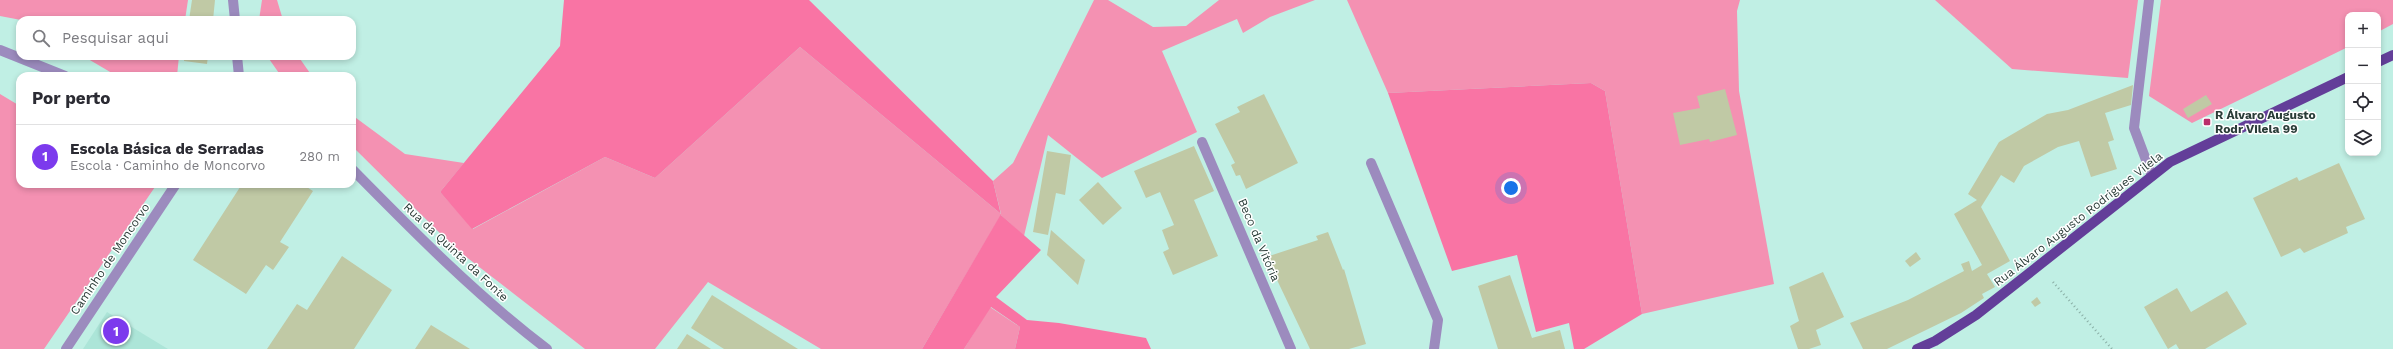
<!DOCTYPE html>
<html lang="pt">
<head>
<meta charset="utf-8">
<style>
  :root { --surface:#fff; --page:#f7f7f7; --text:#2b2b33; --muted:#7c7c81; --line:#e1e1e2; --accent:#7c3aed }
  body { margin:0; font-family:"Work Sans",sans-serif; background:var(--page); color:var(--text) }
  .controls { position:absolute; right:12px; top:12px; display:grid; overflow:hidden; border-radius:8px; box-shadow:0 2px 6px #0003 }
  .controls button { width:36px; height:36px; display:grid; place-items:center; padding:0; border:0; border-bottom:1px solid var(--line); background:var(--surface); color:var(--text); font:20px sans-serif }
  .you { position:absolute; left:1511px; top:188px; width:14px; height:14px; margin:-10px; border:3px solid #fff; border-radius:50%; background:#1a73e8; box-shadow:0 0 0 6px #1a73e833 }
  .badge { display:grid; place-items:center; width:26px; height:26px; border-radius:50%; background:var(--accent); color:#fff; font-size:13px; font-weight:700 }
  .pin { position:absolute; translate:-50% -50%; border:2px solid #fff; box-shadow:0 1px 4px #0006 }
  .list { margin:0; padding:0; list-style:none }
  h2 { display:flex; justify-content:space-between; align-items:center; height:52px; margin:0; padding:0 16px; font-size:17px }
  h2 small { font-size:13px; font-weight:400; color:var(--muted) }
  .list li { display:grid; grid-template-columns:26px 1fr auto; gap:12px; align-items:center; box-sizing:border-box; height:64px; padding:0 16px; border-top:1px solid var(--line) }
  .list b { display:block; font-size:15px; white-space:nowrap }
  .list p { margin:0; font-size:13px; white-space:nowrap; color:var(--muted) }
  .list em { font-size:13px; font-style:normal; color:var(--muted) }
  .icon { flex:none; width:22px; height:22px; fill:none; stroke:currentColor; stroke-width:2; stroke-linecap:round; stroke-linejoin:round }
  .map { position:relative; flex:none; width:2393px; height:349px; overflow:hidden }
  .search { position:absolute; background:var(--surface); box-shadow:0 2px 6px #0003; left:16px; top:16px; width:340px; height:44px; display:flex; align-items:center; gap:10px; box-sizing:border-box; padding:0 14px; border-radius:12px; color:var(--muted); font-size:15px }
  .panel { position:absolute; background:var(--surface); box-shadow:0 2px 6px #0003; left:16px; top:72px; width:340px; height:116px; border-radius:12px }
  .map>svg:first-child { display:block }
  .built { fill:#ace5d8 }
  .green { fill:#f491b2 }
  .forest { fill:#f974a4 }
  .building { fill:#c0c9a5 }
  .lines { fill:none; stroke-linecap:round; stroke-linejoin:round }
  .path { stroke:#89aea5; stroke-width:2.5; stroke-dasharray:1 3; stroke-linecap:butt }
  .minor { stroke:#9c8bbe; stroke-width:10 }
  .major { stroke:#633e99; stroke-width:10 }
  .poi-dot { fill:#ba2f6b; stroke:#fff; stroke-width:1.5 }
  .labels { text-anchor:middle; stroke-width:3; stroke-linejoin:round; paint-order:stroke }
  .poi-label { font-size:12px; font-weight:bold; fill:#2a3d38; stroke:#fff; text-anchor:start }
  .street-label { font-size:12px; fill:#2a3d38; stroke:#fff }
</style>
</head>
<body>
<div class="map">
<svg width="2393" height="349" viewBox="0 0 2393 349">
  <rect width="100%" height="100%" fill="#c0efe4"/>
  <polygon class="built" points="107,312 168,349 83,349"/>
  <g class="green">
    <polygon points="0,0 188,0 185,20 21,20 0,16"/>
    <polygon points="262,0 277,0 283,20 259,20"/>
    <polygon points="1094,0 1108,0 1153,27 1186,26 1219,0 1315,0 1270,17 1243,33 1237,19 1162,51 1197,132 1102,178 1048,135 1024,236 1001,215 922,349 821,349 708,282 655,349 585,349 456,249 352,146 352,115 405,154 464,163 440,192 473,229 605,157 655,178 800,47 1001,214 993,181 1013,163"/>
    <polygon points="1347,0 1740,0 1737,11 1739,91 1774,284 1642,314 1605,91 1591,83 1388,93"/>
    <polygon points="1935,0 2138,0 2128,78 2012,69"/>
    <polygon points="2161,0 2393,0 2393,24 2378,32 2378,15 2348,15 2348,47 2192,123 2149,96"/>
    <polygon points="83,56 179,56 177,76 117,76"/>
    <polygon points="267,56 298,56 312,76 281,76"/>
    <polygon points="0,94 20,106 20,184 157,184 44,349 0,349"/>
    <polygon points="990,307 1020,327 1015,349 964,349"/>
  </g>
  <g class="forest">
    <polygon points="564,0 809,0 993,181 1001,215 1041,250 996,297 1027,320 1059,323 1146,338 1151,349 1015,349 1020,327 991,307 964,349 922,349 1001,214 800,47 655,178 605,157 472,229 440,192 560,46"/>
    <polygon points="1591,83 1605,91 1642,314 1584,349 1574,349 1569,323 1536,332 1517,255 1452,271 1388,93"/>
  </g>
  <g class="building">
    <polygon points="192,0 215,0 213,20 189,20"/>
    <polygon points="184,56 208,56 207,64 184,61"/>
    <polygon points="2133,85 2131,105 2105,113 2114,140 2108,142 2117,169 2091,177 2079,141 2058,147 2024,166 2014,183 2001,175 1981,207 2010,261 1987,274 1995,287 1982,294 1984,298 1961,313 1887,349 1863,349 1850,323 1908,300 1964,271 1961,264 1969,261 1972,271 1982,265 1954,214 1977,200 1968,194 1999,142 2047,114 2068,110"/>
    <polygon points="1725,89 1737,135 1710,142 1709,139 1680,145 1673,113 1700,108 1697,96"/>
    <polygon points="1264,94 1298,163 1246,189 1240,175 1236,176 1231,165 1235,163 1215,124 1240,112 1237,107"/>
    <polygon points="2206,95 2212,104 2188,118 2183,109"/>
    <polygon points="1194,146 1214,191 1194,200 1218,256 1173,275 1163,252 1169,249 1162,230 1174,225 1160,192 1146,198 1134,171"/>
    <polygon points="1047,151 1071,155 1065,195 1056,193 1048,235 1033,232"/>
    <polygon points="2339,163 2365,219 2346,227 2348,233 2304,253 2300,248 2281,257 2253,198 2297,177 2299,181"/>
    <polygon points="1098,182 1122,208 1103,225 1079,200"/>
    <polygon points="242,184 302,184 313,191 280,242 289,247 273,270 266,265 246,294 193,260"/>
    <polygon points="1051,230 1085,260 1078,285 1047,255"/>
    <polygon points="1328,232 1343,270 1344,269 1366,344 1349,349 1310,349 1266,257 1318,240 1316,236"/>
    <polygon points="1916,252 1921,259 1910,267 1905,261"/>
    <polygon points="342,256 392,290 354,349 267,349 297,304 307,310"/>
    <polygon points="1823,272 1844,317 1816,330 1821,345 1809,349 1798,349 1790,326 1799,321 1789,287"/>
    <polygon points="1510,275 1532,338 1560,330 1565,349 1498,349 1478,286"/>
    <polygon points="2177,288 2191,312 2227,291 2247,324 2205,349 2179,349 2176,344 2168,349 2144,307"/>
    <polygon points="712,295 798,349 724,349 691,328"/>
    <polygon points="2037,297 2041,303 2035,307 2031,302"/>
    <polygon points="431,325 470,349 415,349"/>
    <polygon points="687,334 711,349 677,349"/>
  </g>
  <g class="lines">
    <polyline class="path" points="2053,282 2112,349"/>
    <g class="minor">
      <polyline points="233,0 235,20"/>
      <polyline points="2149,0 2134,128 2152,176"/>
      <polyline points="0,50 65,76"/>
      <polyline points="237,56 239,76"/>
      <polyline points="1202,142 1291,349"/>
      <polyline points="1371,163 1438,320 1434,349"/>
      <path d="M352 169C414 232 476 295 547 349"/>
      <polyline points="66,349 176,184"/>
    </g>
    <g class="major">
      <polyline points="2378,62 2393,55"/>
      <polyline points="1917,349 1935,341 1976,315 2170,162 2348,77"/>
    </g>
  </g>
  <rect class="poi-dot" x="2203" y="118" width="8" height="8" rx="2"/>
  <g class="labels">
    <g class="poi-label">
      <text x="2215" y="119">R Álvaro Augusto<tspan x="2215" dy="14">Rodr Vilela 99</tspan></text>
    </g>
    <g class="street-label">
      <text transform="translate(2078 219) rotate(-38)" y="4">Rua Álvaro Augusto Rodrigues Vilela</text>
      <text transform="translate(1259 240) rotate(67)" y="4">Beco da Vitória</text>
      <text transform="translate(456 252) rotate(43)" y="4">Rua da Quinta da Fonte</text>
      <text transform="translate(110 259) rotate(-56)" y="4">Caminho de Moncorvo</text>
    </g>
  </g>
</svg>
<div class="controls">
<button>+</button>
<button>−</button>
<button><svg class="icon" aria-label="locate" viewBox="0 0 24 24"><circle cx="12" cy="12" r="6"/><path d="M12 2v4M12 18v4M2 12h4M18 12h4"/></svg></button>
<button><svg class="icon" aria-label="layers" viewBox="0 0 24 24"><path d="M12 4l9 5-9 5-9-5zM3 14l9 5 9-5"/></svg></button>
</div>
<div class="you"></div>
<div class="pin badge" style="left:116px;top:331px">1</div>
<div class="search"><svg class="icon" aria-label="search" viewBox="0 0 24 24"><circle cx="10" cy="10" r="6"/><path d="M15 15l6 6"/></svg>Pesquisar aqui</div>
<section class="panel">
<h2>Por perto<small></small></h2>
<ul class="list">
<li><span class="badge">1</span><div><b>Escola Básica de Serradas</b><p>Escola · Caminho de Moncorvo</p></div><em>280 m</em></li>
</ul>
</section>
</div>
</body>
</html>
